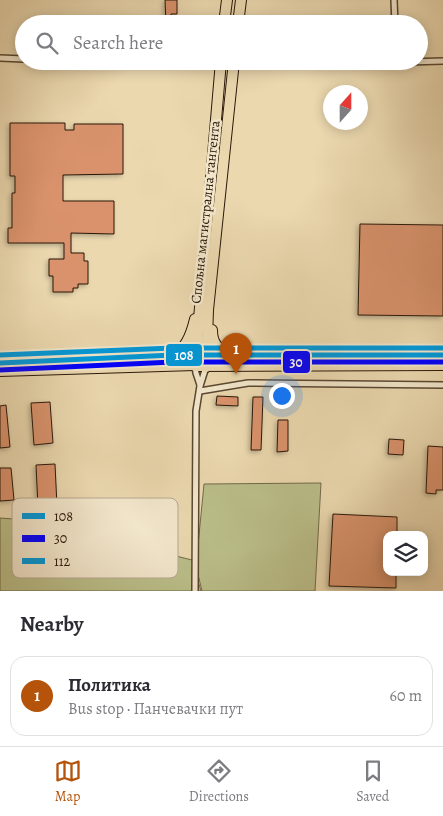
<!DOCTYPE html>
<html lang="en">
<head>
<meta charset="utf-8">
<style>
  :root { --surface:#fff; --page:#f7f7f7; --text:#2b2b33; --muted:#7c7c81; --line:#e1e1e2; --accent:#b45309 }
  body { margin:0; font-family:Alegreya,serif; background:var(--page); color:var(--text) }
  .controls { position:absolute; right:15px; bottom:15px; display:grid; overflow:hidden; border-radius:10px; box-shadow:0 2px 12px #0003 }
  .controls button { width:45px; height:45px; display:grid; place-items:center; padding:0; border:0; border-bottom:1px solid var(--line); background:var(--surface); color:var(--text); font:25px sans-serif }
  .compass { position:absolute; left:323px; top:85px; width:45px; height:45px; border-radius:50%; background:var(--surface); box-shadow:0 2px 12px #0003; rotate:21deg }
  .you { position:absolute; left:281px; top:395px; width:18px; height:18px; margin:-12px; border:4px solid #fff; border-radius:50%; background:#1a73e8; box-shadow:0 0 0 8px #1a73e833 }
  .badge { display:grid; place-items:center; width:32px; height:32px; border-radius:50%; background:var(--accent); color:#fff; font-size:16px; font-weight:700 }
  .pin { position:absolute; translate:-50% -41px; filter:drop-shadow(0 1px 2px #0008) }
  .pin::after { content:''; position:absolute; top:26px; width:18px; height:15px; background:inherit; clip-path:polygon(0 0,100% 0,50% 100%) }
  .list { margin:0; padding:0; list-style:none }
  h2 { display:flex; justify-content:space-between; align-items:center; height:65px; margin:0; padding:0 20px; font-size:21px }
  h2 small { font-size:16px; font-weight:400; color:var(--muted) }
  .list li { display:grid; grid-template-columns:32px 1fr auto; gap:15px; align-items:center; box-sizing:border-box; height:80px; margin:0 10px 10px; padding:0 10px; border:1px solid var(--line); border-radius:15px }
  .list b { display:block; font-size:19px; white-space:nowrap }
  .list p { margin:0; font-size:16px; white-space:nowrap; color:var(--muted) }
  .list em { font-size:16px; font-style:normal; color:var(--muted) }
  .icon { flex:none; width:28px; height:28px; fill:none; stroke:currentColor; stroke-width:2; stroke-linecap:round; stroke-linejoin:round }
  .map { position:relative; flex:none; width:443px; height:591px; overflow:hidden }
  .search { position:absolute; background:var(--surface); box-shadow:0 2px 12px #0003; left:15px; right:15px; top:15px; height:55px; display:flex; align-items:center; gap:12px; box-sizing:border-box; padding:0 18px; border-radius:28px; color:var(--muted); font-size:19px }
  .sheet { height:155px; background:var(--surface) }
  nav { display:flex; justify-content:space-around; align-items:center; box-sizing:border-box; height:70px; border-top:1px solid var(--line); background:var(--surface); font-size:14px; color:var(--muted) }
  nav a { display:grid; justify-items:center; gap:2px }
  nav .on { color:var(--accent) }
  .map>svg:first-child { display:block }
  .green { fill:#babe89; stroke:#726a49 }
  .building { fill:#d9926c; stroke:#291709; filter:url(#shadow) }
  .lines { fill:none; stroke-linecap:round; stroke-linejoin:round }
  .street-casing { stroke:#5a4732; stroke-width:8 }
  .primary-casing { stroke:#291709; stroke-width:10 }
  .highway-casing { stroke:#291709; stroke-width:12 }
  .street { stroke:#f2e6cb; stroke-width:5 }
  .primary { stroke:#ebd8af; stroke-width:8 }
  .highway { stroke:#ebd8af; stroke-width:10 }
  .bus-1-casing { stroke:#f2e6cb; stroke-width:9 }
  .bus-2-casing { stroke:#f2e6cb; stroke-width:9 }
  .bus-3-casing { stroke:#f2e6cb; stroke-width:9 }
  .bus-1 { stroke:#0098da; stroke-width:5 }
  .bus-2 { stroke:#00f; stroke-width:5 }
  .bus-3 { stroke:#0098da; stroke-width:5 }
  .labels { text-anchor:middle; stroke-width:5; stroke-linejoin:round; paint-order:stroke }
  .street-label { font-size:14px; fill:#291709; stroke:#f2e6cb }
  .key { fill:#f2e6cb; stroke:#b6a891; stroke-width:1 }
  .key-label { font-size:14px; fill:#291709 }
  .line-badge { stroke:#f2e6cb; stroke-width:2 }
  .badge-label { font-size:14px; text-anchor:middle; font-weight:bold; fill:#fff }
</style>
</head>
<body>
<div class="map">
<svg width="443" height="591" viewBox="0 0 443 591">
  <defs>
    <filter id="shadow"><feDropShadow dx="-2" dy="2" stdDeviation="2.5" flood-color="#0004"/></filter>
  </defs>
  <rect width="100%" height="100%" fill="#ebd8af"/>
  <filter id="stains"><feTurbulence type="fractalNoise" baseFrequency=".004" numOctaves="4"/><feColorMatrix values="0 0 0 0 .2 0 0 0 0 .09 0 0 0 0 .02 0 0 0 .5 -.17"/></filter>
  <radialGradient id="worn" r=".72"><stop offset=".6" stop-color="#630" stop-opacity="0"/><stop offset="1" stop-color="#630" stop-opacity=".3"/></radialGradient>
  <g class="green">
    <polygon points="321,483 315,591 202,591 196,566 204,484"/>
    <polygon points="0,518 81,524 102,535 123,551 172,555 192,560 201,591 0,591"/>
  </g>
  <g class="building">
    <polygon points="165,0 177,0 177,14 171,14 171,24 166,24"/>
    <polygon points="10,123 65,123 65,130 74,130 74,124 123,124 123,174 63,175 63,201 114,201 114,234 71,233 71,253 84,253 84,261 88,261 88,284 78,284 78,288 73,288 73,292 53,292 53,276 49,276 49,259 64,259 64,243 8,243 8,228 12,228 12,193 15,193 15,176 10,176"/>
    <polygon points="360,224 443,225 443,316 358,315"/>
    <polygon points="217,396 238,397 238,406 216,405"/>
    <polygon points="253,397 263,397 261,450 251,450"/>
    <polygon points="50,402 53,443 34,445 31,403"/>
    <polygon points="6,405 10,447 0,448 0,406"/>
    <polygon points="278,420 288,420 288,451 277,452"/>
    <polygon points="389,439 404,440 403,455 388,454"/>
    <polygon points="428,446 443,447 443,490 436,490 436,494 426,493"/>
    <polygon points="55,464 57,506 38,507 36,465"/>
    <polygon points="0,468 11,468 14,500 0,501"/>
    <polygon points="333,514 397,517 397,535 387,535 387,572 396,572 396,588 329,586"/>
  </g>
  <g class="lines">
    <g class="street-casing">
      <g id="street">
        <polyline points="394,0 395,24"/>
        <polyline points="0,58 24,59"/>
        <polyline points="211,61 372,63 443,61"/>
        <polyline points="195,366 196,373 200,385"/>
        <polyline points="200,391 248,383 443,385"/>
        <polyline points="195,591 196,411 200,386 206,367"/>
      </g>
    </g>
    <g class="primary-casing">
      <g id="primary">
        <polyline points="0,363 196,355"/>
        <polyline points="0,372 195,366"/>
      </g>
    </g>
    <g class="highway-casing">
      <g id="highway">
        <polyline points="224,24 227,0"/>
        <polyline points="238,24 241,0"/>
        <polyline points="221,61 195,366 443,365"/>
        <path d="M212 330C212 344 218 349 230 354"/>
        <path d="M173 355C187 349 192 332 195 319"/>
        <polyline points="202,355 443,355"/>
        <polyline points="206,367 208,310 234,61"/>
      </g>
    </g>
    <use href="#street" class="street"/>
    <use href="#primary" class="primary"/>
    <use href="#highway" class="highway"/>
    <g class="bus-1-casing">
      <polyline id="bus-1" points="0,363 173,355 443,355"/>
    </g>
    <g class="bus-2-casing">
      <polyline id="bus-2" points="0,370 173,362 443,362"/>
    </g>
    <g class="bus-3-casing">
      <polyline id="bus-3" points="0,355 173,348 443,348"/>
    </g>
    <use href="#bus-1" class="bus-1"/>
    <use href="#bus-2" class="bus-2"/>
    <use href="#bus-3" class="bus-3"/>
  </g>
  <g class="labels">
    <g class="street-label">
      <text transform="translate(205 212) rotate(-84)" y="5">Спољна магистрална тангента</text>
    </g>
  </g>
  <rect x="12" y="498" width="166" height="80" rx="8" class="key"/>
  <rect x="22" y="513" width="23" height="6" fill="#0098da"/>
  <rect x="22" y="535" width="23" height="7" fill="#00f"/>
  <rect x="22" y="558" width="23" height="6" fill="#0098da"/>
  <g class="key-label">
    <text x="54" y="521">108</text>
    <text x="54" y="543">30</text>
    <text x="54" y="566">112</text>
  </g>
  <g class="line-badge">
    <rect x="165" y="343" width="38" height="24" rx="5" fill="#0098da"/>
    <rect x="282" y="350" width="29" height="24" rx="5" fill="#00f"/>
  </g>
  <g class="badge-label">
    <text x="184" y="360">108</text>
    <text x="296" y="367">30</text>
  </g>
  <rect width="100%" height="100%" filter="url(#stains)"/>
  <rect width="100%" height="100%" fill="url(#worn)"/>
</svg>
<div class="controls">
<button><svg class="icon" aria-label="layers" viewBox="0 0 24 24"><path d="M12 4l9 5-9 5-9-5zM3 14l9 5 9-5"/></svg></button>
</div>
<svg class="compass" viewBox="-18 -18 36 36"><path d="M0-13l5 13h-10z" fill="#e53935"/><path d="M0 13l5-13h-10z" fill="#7c7c81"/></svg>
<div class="you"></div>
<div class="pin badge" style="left:236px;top:374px">1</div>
<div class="search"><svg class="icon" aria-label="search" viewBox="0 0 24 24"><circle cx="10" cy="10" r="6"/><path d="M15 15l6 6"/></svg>Search here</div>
</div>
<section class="sheet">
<h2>Nearby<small></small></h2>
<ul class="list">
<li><span class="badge">1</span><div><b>Политика</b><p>Bus stop · Панчевачки пут</p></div><em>60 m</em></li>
</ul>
</section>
<nav>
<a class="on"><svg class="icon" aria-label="map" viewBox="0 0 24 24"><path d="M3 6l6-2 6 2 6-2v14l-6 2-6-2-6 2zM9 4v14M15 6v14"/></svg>Map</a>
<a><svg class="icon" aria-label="directions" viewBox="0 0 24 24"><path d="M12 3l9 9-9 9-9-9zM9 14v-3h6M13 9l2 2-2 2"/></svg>Directions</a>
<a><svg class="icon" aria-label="saved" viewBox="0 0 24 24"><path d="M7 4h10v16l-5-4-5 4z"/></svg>Saved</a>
</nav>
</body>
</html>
